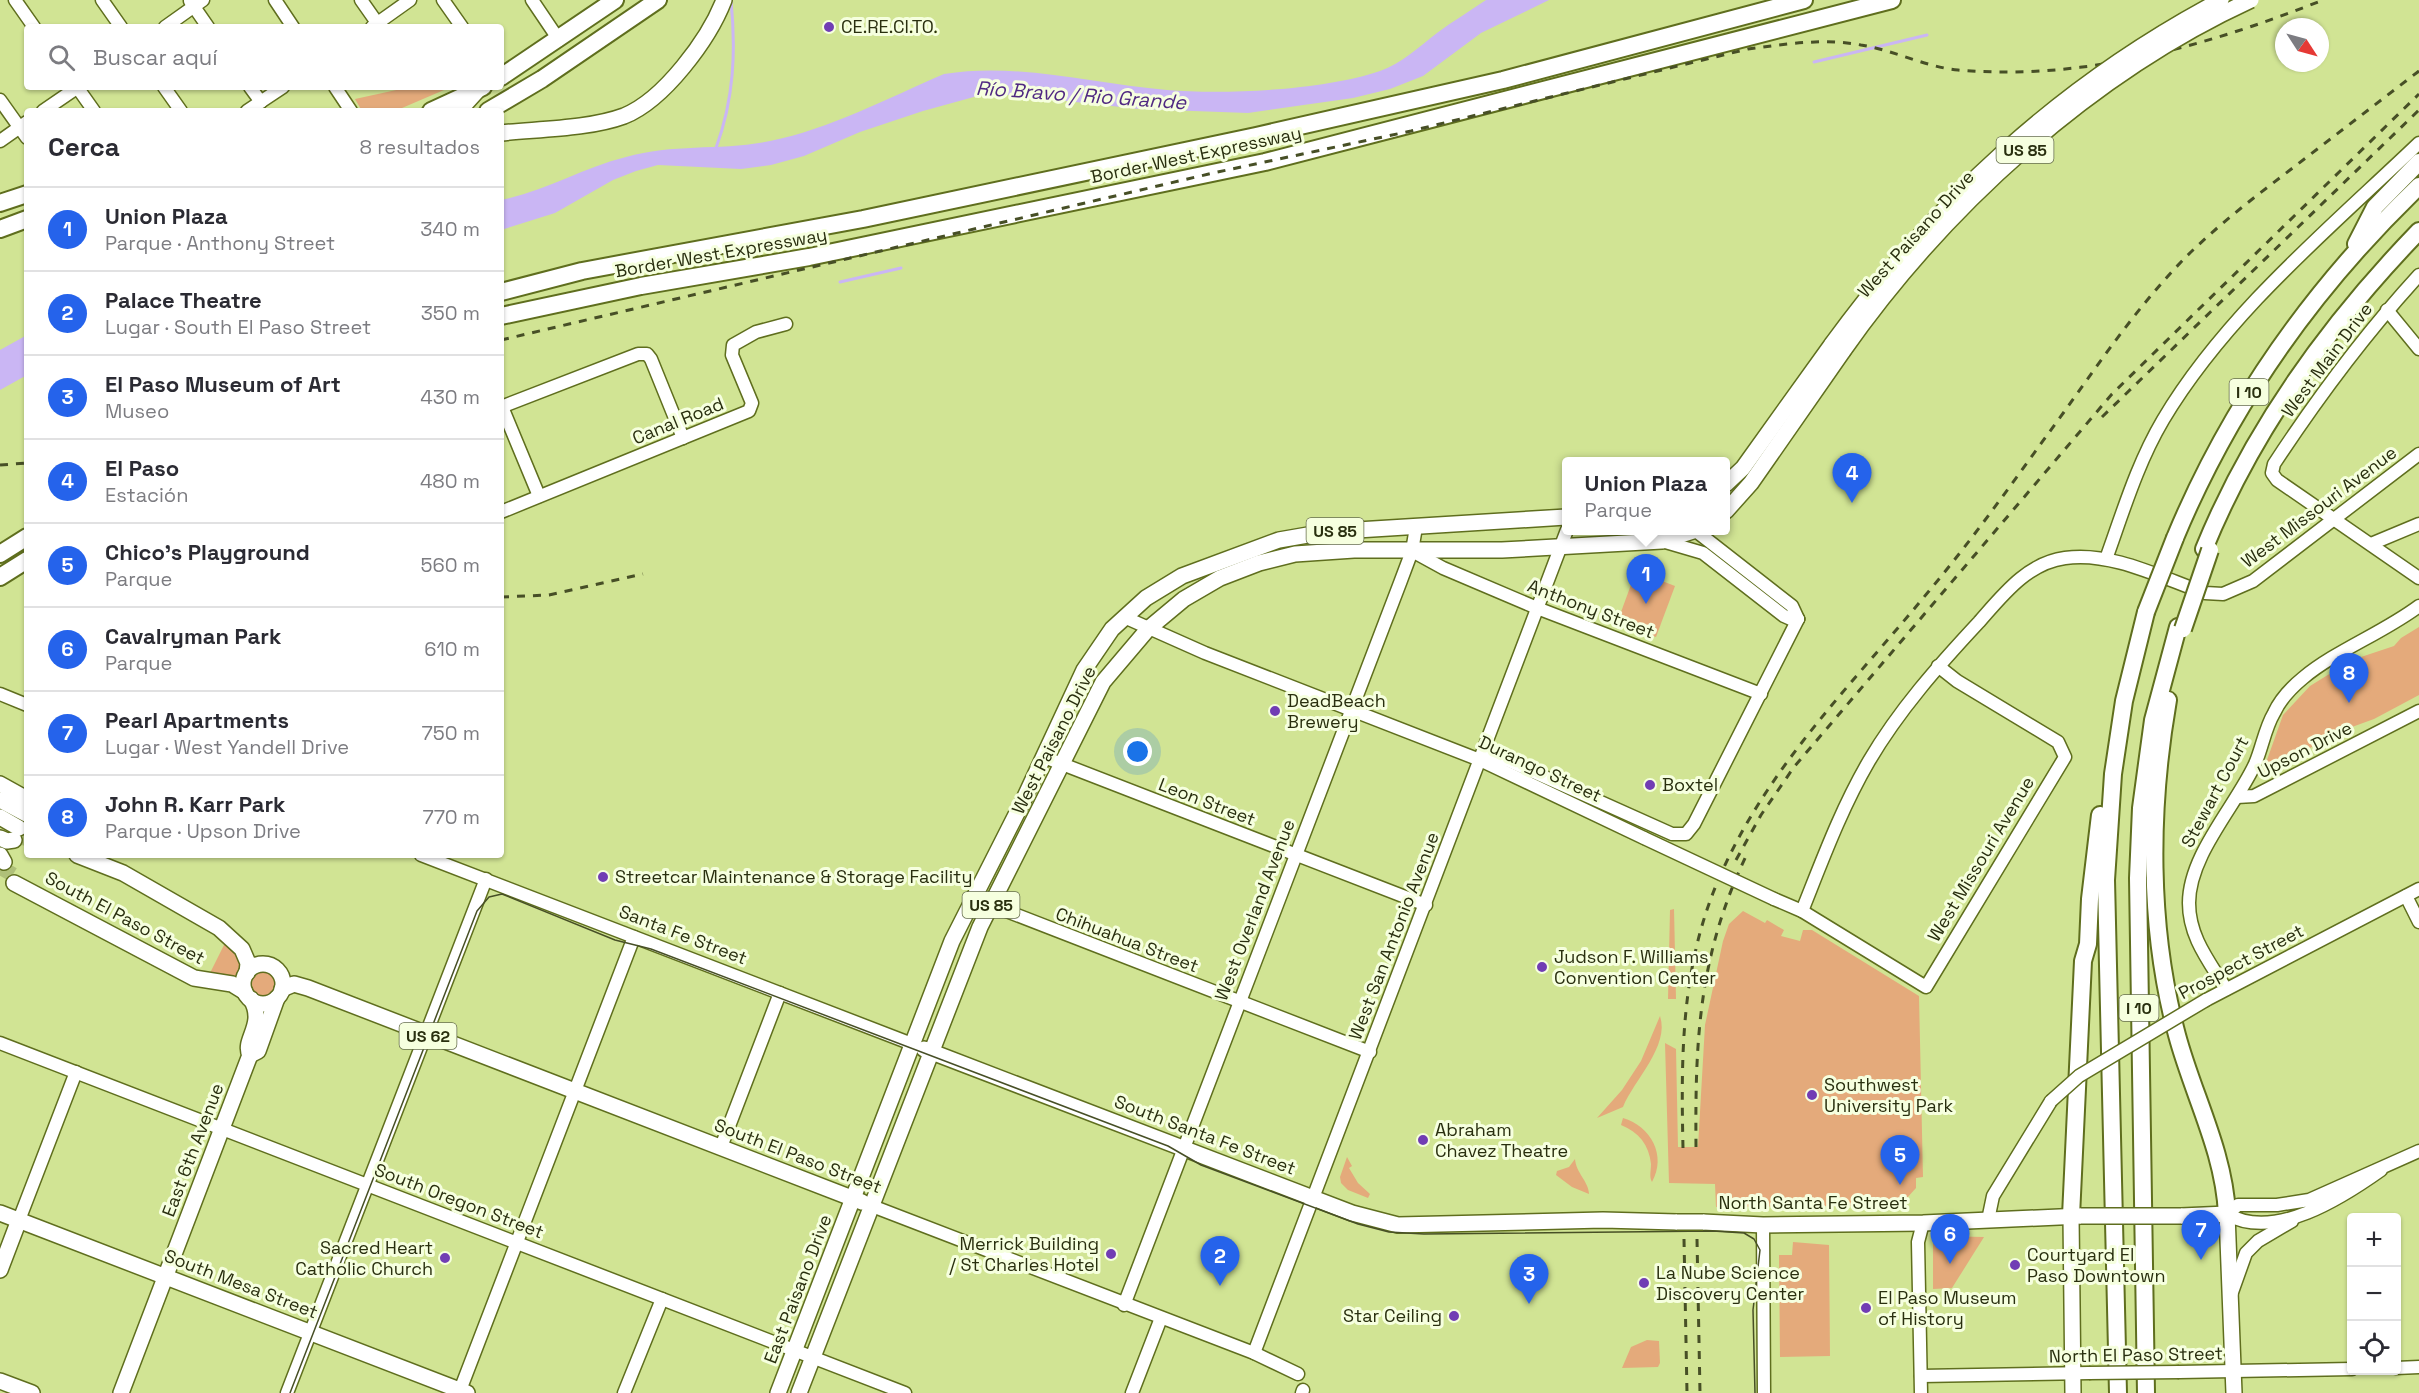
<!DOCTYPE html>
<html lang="es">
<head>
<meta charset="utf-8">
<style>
  :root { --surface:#fff; --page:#f7f7f7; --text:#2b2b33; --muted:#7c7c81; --line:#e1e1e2; --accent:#2563eb }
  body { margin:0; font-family:"Space Grotesk",sans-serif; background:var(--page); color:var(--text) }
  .controls { position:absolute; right:18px; bottom:18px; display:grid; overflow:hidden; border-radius:6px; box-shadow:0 2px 4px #0004 }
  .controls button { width:54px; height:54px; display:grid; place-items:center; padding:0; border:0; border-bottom:2px solid var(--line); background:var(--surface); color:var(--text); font:30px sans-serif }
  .compass { position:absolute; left:2275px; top:18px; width:54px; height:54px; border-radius:50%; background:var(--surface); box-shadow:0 2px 4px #0004; rotate:126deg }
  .you { position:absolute; left:1138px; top:752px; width:21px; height:21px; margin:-15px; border:4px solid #fff; border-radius:50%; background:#1a73e8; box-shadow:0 0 0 9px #1a73e833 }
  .badge { display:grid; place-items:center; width:39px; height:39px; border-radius:50%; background:var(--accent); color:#fff; font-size:20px; font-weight:700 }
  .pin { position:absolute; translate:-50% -50px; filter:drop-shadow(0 2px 3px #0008) }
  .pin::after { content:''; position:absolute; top:32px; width:21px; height:18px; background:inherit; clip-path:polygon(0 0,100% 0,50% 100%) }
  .popup { position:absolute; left:1562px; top:457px; width:168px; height:78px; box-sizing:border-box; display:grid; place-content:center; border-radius:6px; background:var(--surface); filter:drop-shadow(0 2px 4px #0005); font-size:20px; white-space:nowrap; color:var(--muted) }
  .popup b { font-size:22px; color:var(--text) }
  .popup::after { content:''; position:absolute; left:50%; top:100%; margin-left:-12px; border:12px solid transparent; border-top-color:var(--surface) }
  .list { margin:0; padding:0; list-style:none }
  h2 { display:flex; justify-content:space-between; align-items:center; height:78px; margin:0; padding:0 24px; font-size:26px }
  h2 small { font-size:20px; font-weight:400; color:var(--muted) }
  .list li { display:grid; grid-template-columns:39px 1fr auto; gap:18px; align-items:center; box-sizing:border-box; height:84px; padding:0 24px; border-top:2px solid var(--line) }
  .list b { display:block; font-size:22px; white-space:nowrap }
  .list p { margin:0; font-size:20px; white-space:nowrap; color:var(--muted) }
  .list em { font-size:20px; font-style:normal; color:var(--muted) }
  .icon { flex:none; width:33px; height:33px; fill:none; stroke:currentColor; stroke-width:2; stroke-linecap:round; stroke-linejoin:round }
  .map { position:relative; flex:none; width:2419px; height:1393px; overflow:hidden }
  .search { position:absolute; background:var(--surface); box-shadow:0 2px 4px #0004; left:24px; top:24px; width:480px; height:66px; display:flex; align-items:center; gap:15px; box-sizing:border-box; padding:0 21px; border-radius:6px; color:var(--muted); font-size:22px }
  .panel { position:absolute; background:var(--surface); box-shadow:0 2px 4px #0004; left:24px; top:108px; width:480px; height:750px; border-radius:6px }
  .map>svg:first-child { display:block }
  .green { fill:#e4aa7b }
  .water { fill:#cab6f4 }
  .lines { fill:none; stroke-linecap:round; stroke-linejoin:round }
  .stream { stroke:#cab6f4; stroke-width:3 }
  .major-tunnel { stroke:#afc079; stroke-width:15; stroke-dasharray:15 8; stroke-linecap:butt }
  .minor-casing { stroke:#5f6e1e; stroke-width:15 }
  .major-casing { stroke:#5f6e1e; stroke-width:18 }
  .highway-casing { stroke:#5f6e1e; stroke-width:20 }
  .minor { stroke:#fff; stroke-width:12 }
  .major { stroke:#fff; stroke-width:15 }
  .highway { stroke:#fff; stroke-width:16 }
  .tram { stroke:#474f26; stroke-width:1.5 }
  .rail { stroke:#474f26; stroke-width:3; stroke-dasharray:8 8; stroke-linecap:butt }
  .minor-bridge-casing { stroke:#5f6e1e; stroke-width:15; stroke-linecap:butt }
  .major-bridge-casing { stroke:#5f6e1e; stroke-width:18; stroke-linecap:butt }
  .highway-bridge-casing { stroke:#5f6e1e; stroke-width:20; stroke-linecap:butt }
  .minor-bridge { stroke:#fff; stroke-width:12 }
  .major-bridge { stroke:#fff; stroke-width:15 }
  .highway-bridge { stroke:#fff; stroke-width:16 }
  .poi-dot { fill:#713db4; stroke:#f6ffdf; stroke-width:2 }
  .labels { text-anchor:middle; stroke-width:6; stroke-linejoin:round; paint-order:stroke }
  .shield { fill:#f6ffdf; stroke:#666d4d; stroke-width:1.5 }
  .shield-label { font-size:16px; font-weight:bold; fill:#292f0f }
  .poi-label { font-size:18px; fill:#292f0f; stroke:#f6ffdf; text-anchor:start }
  .street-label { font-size:18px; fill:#292f0f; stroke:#f6ffdf }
  .water-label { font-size:20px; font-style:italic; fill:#502982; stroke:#f6ffdf }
</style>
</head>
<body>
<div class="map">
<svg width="2419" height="1393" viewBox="0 0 2419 1393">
  <rect width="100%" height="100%" fill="#d1e494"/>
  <g class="green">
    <polygon points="410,87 451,87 395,111 362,111 355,99"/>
    <polygon points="1636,571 1675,586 1656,637 1617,623"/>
    <polygon points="2419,627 2419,695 2374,719 2341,731 2262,774 2283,715 2310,686 2352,660 2394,646 2401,638"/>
    <polygon points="1674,909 1676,999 1668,999 1670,910"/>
    <polygon points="1743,911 1765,923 1767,920 1784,930 1781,936 1800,941 1803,930 1812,930 1919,996 1923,1177 1916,1178 1916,1188 1906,1199 1865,1201 1864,1206 1716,1207 1715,1184 1669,1183 1665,1043 1676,1049 1678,1147 1698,1147 1705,1025 1723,941 1729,924"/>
    <polygon points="227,943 241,955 241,972 234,979 210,973 224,945"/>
    <circle cx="264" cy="984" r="12"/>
    <path d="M1660 1016C1670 1046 1634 1080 1623 1107L1597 1118 1622 1090 1641 1061Z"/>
    <path d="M1623 1118C1651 1126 1667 1156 1652 1182 1649 1177 1651 1171 1651 1164 1649 1145 1639 1132 1621 1125Z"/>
    <polygon points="1347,1157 1352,1166 1349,1168 1358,1183 1370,1194 1368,1198 1348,1190 1341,1183 1340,1177"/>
    <path d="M1575 1159C1576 1173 1589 1182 1589 1194L1572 1187 1556 1175 1557 1171 1569 1167Z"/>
    <polygon points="1937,1236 1984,1237 1952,1288 1933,1289 1933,1240"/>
    <polygon points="1793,1242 1829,1245 1830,1356 1780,1357 1779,1255 1792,1255"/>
    <polygon points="1647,1340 1659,1341 1660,1363 1658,1367 1622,1368 1631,1347"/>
  </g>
  <g class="water">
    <path d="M1486 0H1549L1481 33 1423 76 1390 89 1353 98 1248 113 1139 109 1011 95H981L923 111 860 132 804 156 771 165 741 169 658 165 636 171 613 180 555 213 501 230V200C546 191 582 168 626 157 674 143 722 151 770 141 830 129 888 98 944 74 1019 62 1093 84 1167 90 1226 95 1325 90 1380 71 1402 63 1419 47 1437 33 1453 21 1470 11 1486 0Z"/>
    <polygon points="27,335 27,375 0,390 0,350"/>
  </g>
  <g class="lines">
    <g class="stream">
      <polyline points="1814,62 1927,35"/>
      <path d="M716 148C734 99 736 51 731 0"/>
      <polyline points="840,282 901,268"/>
    </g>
    <g class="major-tunnel">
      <polyline points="17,834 27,839"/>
      <polyline points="0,867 17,877"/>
    </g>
    <g class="minor-casing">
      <g id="minor">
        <polyline points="15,0 34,27"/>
        <polyline points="102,0 121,27"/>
        <polyline points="275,0 293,27"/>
        <polyline points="361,0 380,27"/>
        <polyline points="443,0 462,27"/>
        <polyline points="532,0 559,40"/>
        <polyline points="190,1 208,27"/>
        <polyline points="165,27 203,0"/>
        <polyline points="372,27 410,0"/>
        <polyline points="77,87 94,111"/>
        <polyline points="164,87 181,111"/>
        <polyline points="250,87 261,102"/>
        <polyline points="335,87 351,111"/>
        <polyline points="0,100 27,138"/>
        <polyline points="43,111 78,87"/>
        <polyline points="247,111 283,87"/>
        <polyline points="0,141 27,122"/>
        <path d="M2419 275C2365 334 2318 397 2274 464L2272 473 2277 480 2419 578"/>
        <polyline points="2387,310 2419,349"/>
        <polyline points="501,407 638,354 647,354 651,359 683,438"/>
        <polyline points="502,407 539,496"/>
        <polyline points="501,512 749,411 752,403 732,355 733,345 756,332 786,324"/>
        <polyline points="1696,531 1792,606 1798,619"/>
        <polyline points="1662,541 1703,553 1784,616 1793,620 1798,619"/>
        <polyline points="2371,544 2419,524"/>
        <polyline points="1412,551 1443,568 1537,608 1761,694"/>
        <path d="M2106 559C2123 512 2137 464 2163 420 2226 314 2330 228 2419 143"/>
        <polyline points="1124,617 1205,653 1480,760 1644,838"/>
        <polyline points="0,694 27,705"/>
        <polyline points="1044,757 1426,905"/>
        <polyline points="1480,760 1495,756 1509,761 1672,834 1686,834 1694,824 1798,619"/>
        <polyline points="2237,797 2254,796 2419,711"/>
        <polyline points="421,855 912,1044"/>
        <polyline points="2406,896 2419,922"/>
        <polyline points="973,898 1370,1052"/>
        <polyline points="1774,899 1802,911 1926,987 2065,757 2058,742 1957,681 1938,666"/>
        <path d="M1802 911C1822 861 1841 809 1869 761 1899 710 1938 666 1979 622 2002 596 2027 563 2065 558 2111 551 2162 578 2205 593L2223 594 2253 581 2419 454"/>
        <path d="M2226 989C2209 961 2189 937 2189 903 2189 855 2235 807 2255 764 2262 748 2265 728 2274 713 2280 700 2292 687 2303 678 2335 651 2383 633 2419 606"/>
        <polyline points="2206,1000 2419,889"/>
        <polyline points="0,1043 905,1393"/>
        <polyline points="721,1147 780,993"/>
        <path d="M2381 1170C2343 1197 2274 1242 2227 1214L2238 1205H2277L2309 1200 2419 1151"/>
        <polyline points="872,1206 1254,1353 1298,1374"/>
        <polyline points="19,1220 76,1072"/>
        <polyline points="1988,1220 1993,1196 2051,1101"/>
        <polyline points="1763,1225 1764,1393"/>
        <polyline points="2231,1295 2246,1253 2258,1241 2292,1221"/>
        <polyline points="1124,1305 1400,583 1412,551 1416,527"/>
        <polyline points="1254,1353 1567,530"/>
        <polyline points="2396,1368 2419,1367"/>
        <polyline points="2179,1372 2352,1369"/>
        <polyline points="1921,1376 2089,1373"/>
        <polyline points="287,1393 486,879"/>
        <polyline points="459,1393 634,937"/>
        <polyline points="624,1393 662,1299"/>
        <polyline points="1132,1393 1161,1318"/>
        <polyline points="1302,1393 1303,1390"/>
        <polyline points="1921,1393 1918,1242 1923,1223"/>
      </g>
    </g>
    <g class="major-casing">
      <g id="major">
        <polyline points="459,111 479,89"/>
        <path d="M501 133C538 129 589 129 624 116 664 100 709 39 724 0"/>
        <polyline points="1726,484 1743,468 1832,344"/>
        <polyline points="1726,511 1751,483 1843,351"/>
        <polyline points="0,784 27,799"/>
        <polyline points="0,800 26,814"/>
        <polyline points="0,817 19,828"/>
        <polyline points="0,838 7,841 14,840"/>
        <polyline points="0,855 4,862"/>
        <polyline points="77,855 123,873 219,928 242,949 248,963 247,973"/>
        <polyline points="14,883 194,978 232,984 245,992"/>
        <circle cx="263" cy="984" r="20"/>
        <polyline points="282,989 294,984 308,988 862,1202"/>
        <polyline points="924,1049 1352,1213 1398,1225 1603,1220 1677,1222"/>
        <polyline points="250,1055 258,1051 277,998"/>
        <polyline points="0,1213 467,1393"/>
        <polyline points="2071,1216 2073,1393"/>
        <polyline points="2181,1216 2227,1214 2234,1393"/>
        <polyline points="1703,1222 1763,1225 1923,1223 2081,1216"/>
        <polyline points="0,1270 19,1220"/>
        <polyline points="0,1381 32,1393"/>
        <path d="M121 1393 250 1055C242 1040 266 1025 251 999"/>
        <polyline points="778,1393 952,941 1023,801 1084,670 1112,629 1146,598 1182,576 1279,540 1325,532 1566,517"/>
        <polyline points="799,1393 980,927 1103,682 1148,629 1184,599 1220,578 1259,563 1295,554 1354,550 1502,550 1662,541 1696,530"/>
      </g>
    </g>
    <g class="highway-casing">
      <g id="highway">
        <polyline points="501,77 615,0"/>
        <polyline points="431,111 483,87"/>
        <polyline points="488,111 542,79 658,0"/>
        <polyline points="0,203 27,194"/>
        <polyline points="0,229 27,219"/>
        <polyline points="2356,244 2375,207 2419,162"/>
        <polyline points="501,292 582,271 863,219 1256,136 1503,80 1804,0"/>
        <polyline points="501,316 641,286 809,257 1265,162 1892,0"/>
        <path d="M2175 538C2231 403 2314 287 2419 186"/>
        <path d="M2204 549C2253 429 2329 324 2419 231"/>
        <polyline points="0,554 27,537"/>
        <polyline points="0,577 27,560"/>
        <path d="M2168 700C2149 809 2148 928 2177 1035 2193 1095 2224 1151 2227 1214"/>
        <polyline points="2071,1216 2083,961 2088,944 2090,899 2100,815"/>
        <polyline points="2118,1393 2106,880 2113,774 2124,701 2146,612"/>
        <polyline points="2146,1393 2138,878 2141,808 2153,720 2178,627"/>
      </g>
    </g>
    <use href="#minor" class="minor"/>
    <use href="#major" class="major"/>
    <use href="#highway" class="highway"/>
    <polyline class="tram" points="290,1393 477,911 489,897 502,894 615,940 651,949 1168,1146 1201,1165 1358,1224 1389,1232 1424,1234 1713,1231 1744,1233 1754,1239 1760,1250 1753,1310 1755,1393"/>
    <g class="rail">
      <path d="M501 340 1213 173 1411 131 1748 49C1786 44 1823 38 1861 45 1894 50 1925 67 1958 70 2084 81 2207 46 2323 0"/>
      <polyline points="2102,417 2419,110"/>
      <polyline points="0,465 27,463"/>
      <polyline points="501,597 549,595 643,574"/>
      <polyline points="1736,860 1761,815 1794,767 2112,394 2419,94"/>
      <path d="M1696 1147C1695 1038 1699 954 1747 854"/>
      <path d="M1683 1148C1681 1060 1681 976 1713 893 1759 775 1850 687 1929 591 1977 534 2020 472 2064 412 2101 360 2137 308 2181 262 2214 228 2252 199 2290 170 2333 137 2376 104 2419 71"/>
      <polyline points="1684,1239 1687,1393"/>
      <polyline points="1697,1239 1700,1393"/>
    </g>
    <g class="minor-bridge-casing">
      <g id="minor-bridge">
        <polyline points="1644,838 1774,899"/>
        <polyline points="2051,1101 2079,1076 2206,1000"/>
        <polyline points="2089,1373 2179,1372"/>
      </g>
    </g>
    <g class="major-bridge-casing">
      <g id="major-bridge">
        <path d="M1832 344C1938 199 2062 84 2221 0"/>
        <path d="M1843 351C1944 207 2090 74 2251 0"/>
        <polyline points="2081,1216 2181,1216"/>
        <polyline points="1677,1222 1703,1222"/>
      </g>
    </g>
    <g class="highway-bridge-casing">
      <g id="highway-bridge">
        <polyline points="2146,612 2175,538"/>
        <polyline points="2183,629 2210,550"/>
      </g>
    </g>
    <use href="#minor-bridge" class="minor-bridge"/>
    <use href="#major-bridge" class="major-bridge"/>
    <use href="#highway-bridge" class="highway-bridge"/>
  </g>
  <g class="poi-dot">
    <circle cx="829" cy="27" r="6"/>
    <circle cx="1275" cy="711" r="6"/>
    <circle cx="1650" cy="785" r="6"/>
    <circle cx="603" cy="877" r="6"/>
    <circle cx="1542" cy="967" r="6"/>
    <circle cx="1812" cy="1095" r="6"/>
    <circle cx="1423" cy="1140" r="6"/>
    <circle cx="1111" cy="1254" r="6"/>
    <circle cx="445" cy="1258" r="6"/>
    <circle cx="2015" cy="1265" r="6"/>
    <circle cx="1644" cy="1283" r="6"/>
    <circle cx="1866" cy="1308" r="6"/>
    <circle cx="1454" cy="1316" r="6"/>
  </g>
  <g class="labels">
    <g class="shield">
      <rect x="1996.5" y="137" width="57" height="26" rx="4.5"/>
      <rect x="2229.5" y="379" width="39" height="26" rx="4.5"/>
      <rect x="1306.5" y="518" width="57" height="26" rx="4.5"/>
      <rect x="962.5" y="892" width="57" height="26" rx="4.5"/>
      <rect x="2119.5" y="995" width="39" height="26" rx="4.5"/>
      <rect x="399.5" y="1023" width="57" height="26" rx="4.5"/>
    </g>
    <g class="shield-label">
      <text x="2025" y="156">US 85</text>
      <text x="2249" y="398">I 10</text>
      <text x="1335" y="537">US 85</text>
      <text x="991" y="911">US 85</text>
      <text x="2139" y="1014">I 10</text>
      <text x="428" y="1042">US 62</text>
    </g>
    <g class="poi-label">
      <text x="841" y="33">CE.RE.CI.TO.</text>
      <text x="1287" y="707">DeadBeach<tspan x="1287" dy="21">Brewery</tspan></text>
      <text x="1662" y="791">Boxtel</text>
      <text x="615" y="883">Streetcar Maintenance &amp; Storage Facility</text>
      <text x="1554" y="963">Judson F. Williams<tspan x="1554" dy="21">Convention Center</tspan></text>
      <text x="1824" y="1091">Southwest<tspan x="1824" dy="21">University Park</tspan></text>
      <text x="1435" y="1136">Abraham<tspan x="1435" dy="21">Chavez Theatre</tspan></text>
      <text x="1099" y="1250" text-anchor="end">Merrick Building<tspan x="1099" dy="21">/ St Charles Hotel</tspan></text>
      <text x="433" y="1254" text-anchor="end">Sacred Heart<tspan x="433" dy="21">Catholic Church</tspan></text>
      <text x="2027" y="1261">Courtyard El<tspan x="2027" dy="21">Paso Downtown</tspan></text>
      <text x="1656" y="1279">La Nube Science<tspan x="1656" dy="21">Discovery Center</tspan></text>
      <text x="1878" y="1304">El Paso Museum<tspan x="1878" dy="21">of History</tspan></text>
      <text x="1442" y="1322" text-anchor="end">Star Ceiling</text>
    </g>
    <g class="street-label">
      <text transform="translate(1196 155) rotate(-12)" y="6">Border West Expressway</text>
      <text transform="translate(1916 234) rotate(-48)" y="6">West Paisano Drive</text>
      <text transform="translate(721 253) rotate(-10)" y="6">Border West Expressway</text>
      <text transform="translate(2327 360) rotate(-53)" y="6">West Main Drive</text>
      <text transform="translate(678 421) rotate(-22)" y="6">Canal Road</text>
      <text transform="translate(2319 507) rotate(-37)" y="6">West Missouri Avenue</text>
      <text transform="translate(1591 609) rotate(21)" y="6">Anthony Street</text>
      <text transform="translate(1054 740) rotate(-63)" y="6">West Paisano Drive</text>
      <text transform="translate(2305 750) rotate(-27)" y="6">Upson Drive</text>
      <text transform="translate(1540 769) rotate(25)" y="6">Durango Street</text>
      <text transform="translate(2215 792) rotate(-62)" y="6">Stewart Court</text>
      <text transform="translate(1207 802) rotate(21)" y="6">Leon Street</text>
      <text transform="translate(1981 859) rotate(-59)" y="6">West Missouri Avenue</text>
      <text transform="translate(1255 910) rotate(-69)" y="6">West Overland Avenue</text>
      <text transform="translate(125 918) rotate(28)" y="6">South El Paso Street</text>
      <text transform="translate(683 935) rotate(21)" y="6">Santa Fe Street</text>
      <text transform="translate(1394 936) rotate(-69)" y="6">West San Antonio Avenue</text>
      <text transform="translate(1127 940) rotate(21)" y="6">Chihuahua Street</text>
      <text transform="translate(2241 962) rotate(-28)" y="6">Prospect Street</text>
      <text transform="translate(1205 1135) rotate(21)" y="6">South Santa Fe Street</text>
      <text transform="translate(193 1150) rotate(-69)" y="6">East 6th Avenue</text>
      <text transform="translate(798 1156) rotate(21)" y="6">South El Paso Street</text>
      <text transform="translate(459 1201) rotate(21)" y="6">South Oregon Street</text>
      <text x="1813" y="1209">North Santa Fe Street</text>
      <text transform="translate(241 1284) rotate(21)" y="6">South Mesa Street</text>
      <text transform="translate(798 1289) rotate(-69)" y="6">East Paisano Drive</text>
      <text transform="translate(2136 1355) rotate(-1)" y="6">North El Paso Street</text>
    </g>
    <g class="water-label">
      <text transform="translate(1081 95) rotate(4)" y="7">Río Bravo / Rio Grande</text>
    </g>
  </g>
</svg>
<div class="controls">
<button>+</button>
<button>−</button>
<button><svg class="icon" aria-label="locate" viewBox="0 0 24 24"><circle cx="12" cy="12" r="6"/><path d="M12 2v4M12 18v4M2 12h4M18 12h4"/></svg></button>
</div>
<svg class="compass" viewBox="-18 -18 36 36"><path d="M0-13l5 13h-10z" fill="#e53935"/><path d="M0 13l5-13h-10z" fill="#7c7c81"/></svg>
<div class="you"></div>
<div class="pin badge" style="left:1646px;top:604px">1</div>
<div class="popup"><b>Union Plaza</b>Parque</div>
<div class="pin badge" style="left:1220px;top:1286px">2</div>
<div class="pin badge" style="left:1529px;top:1304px">3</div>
<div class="pin badge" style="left:1852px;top:503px">4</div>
<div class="pin badge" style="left:1900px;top:1185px">5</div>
<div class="pin badge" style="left:1950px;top:1264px">6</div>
<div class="pin badge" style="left:2201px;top:1260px">7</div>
<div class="pin badge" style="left:2349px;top:703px">8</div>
<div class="search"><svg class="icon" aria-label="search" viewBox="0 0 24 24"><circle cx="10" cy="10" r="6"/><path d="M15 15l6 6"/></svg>Buscar aquí</div>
<section class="panel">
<h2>Cerca<small>8 resultados</small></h2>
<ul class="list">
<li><span class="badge">1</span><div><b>Union Plaza</b><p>Parque · Anthony Street</p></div><em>340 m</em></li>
<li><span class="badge">2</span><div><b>Palace Theatre</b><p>Lugar · South El Paso Street</p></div><em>350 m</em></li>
<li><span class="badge">3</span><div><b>El Paso Museum of Art</b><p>Museo</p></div><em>430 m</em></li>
<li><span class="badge">4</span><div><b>El Paso</b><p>Estación</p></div><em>480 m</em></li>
<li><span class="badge">5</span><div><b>Chico’s Playground</b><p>Parque</p></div><em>560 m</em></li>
<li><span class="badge">6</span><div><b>Cavalryman Park</b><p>Parque</p></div><em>610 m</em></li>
<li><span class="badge">7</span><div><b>Pearl Apartments</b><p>Lugar · West Yandell Drive</p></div><em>750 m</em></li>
<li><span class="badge">8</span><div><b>John R. Karr Park</b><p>Parque · Upson Drive</p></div><em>770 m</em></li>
</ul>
</section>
</div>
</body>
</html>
